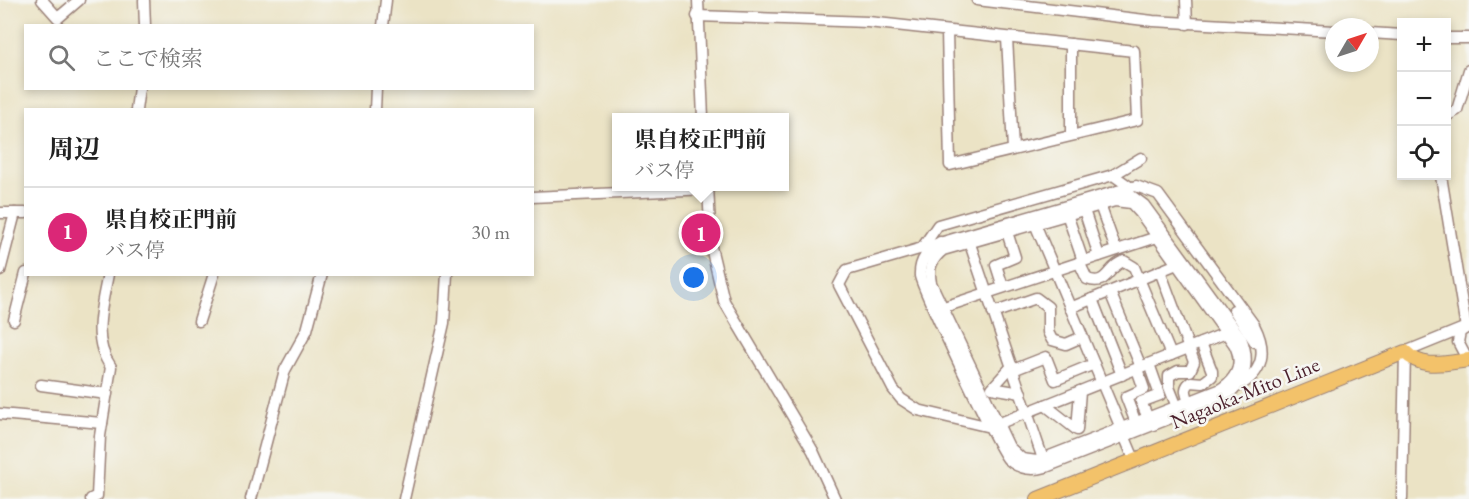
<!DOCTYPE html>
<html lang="ja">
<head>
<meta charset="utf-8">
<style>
  :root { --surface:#fff; --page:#f6f6f6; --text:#222; --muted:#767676; --line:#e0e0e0; --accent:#db2777 }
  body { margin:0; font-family:"EB Garamond","Noto Serif JP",serif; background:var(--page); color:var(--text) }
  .controls { position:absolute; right:18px; top:18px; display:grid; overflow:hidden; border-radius:0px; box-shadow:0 3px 9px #0003 }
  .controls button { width:54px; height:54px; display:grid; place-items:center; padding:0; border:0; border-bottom:2px solid var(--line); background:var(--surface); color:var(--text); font:30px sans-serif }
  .compass { position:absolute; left:1325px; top:18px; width:54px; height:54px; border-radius:50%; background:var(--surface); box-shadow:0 3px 9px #0003; rotate:51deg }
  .you { position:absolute; left:694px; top:278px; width:21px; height:21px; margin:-15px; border:4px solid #fff; border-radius:50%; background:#1a73e8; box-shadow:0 0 0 9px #1a73e833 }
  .badge { display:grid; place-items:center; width:39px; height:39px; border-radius:50%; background:var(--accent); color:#fff; font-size:20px; font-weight:700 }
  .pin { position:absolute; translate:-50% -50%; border:3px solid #fff; box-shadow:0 2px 6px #0006 }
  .popup { position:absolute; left:612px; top:113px; width:177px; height:78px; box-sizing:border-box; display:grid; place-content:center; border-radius:0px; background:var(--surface); filter:drop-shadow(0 2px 4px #0005); font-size:20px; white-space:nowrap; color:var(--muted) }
  .popup b { font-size:22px; color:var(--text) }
  .popup::after { content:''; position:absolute; left:50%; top:100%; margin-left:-12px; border:12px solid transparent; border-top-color:var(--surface) }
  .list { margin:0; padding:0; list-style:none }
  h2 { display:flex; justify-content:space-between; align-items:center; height:78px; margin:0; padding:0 24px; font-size:26px }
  h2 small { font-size:20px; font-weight:400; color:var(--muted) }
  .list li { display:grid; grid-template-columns:39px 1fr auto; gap:18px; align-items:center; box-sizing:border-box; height:90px; padding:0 24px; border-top:2px solid var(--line) }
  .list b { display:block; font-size:22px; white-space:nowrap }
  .list p { margin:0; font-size:20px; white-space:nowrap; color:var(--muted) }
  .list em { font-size:20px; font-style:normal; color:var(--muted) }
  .icon { flex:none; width:33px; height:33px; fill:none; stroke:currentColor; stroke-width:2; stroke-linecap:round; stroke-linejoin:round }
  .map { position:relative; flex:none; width:1469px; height:499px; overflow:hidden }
  .search { position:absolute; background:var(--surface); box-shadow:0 3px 9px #0003; left:24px; top:24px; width:510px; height:66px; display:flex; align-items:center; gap:15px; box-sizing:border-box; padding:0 21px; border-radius:0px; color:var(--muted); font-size:22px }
  .panel { position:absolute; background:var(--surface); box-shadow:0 3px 9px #0003; left:24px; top:108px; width:510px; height:168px; border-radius:0px }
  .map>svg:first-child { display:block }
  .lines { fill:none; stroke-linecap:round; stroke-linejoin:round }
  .minor-casing { stroke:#9a8178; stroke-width:13 }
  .major-casing { stroke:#9a8178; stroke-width:16 }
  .minor { stroke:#fff; stroke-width:10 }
  .major { stroke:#f3c26a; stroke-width:14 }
  .labels { text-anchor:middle; stroke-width:5; stroke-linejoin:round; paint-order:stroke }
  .street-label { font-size:21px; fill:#4a1f2b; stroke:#f6f6f2 }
</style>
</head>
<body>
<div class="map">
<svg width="1469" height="499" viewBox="0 0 1469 499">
  <rect width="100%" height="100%" fill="#f6f6f2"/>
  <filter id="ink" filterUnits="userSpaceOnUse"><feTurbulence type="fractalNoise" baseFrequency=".0167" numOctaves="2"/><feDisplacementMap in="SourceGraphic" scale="12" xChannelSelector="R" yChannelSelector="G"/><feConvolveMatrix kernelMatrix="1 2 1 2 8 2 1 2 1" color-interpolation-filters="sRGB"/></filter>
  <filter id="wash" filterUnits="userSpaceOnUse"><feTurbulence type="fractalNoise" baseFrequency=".008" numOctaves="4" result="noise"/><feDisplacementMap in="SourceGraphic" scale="24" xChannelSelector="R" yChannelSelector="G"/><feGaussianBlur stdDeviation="1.35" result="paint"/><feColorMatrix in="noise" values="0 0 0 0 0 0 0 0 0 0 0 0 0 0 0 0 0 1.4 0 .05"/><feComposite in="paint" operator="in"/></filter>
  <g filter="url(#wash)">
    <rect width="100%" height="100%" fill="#ebe3c5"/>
  </g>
  <g filter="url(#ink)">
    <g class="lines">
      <g class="minor-casing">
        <g id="minor">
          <polyline points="42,0 58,18 79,0"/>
          <polyline points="144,0 145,26"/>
          <polyline points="698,0 703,118"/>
          <polyline points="977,0 1153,21 1334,31"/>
          <polyline points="1186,0 1187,24"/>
          <polyline points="697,16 868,22 1134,51 1137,120 950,165 947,31"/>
          <polyline points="383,26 386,0"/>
          <polyline points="1370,33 1402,35"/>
          <polyline points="1007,38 1013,149"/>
          <polyline points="1446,38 1469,38"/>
          <polyline points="1071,44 1071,135"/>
          <polyline points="136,110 139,88"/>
          <polyline points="375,110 376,88"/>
          <polyline points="1446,116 1457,110 1469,70"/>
          <polyline points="1113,175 1141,158"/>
          <polyline points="1441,176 1466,328"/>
          <polyline points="708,186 711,247 724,301 813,451 835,499"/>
          <path d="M1117 191 1136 186 1158 194 1254 325C1268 352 1263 373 1237 387"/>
          <polyline points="532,197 708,189"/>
          <path d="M1115 201 1131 203 1141 214 1234 344C1244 363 1237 379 1219 390L1037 461 1022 459 1009 447 931 283C928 268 931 260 943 250Z"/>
          <polyline points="1100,205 1116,250"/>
          <polyline points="1084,210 1099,256"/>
          <polyline points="0,213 26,213"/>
          <polyline points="1067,214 1083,261"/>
          <polyline points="1033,219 1134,459"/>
          <polyline points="968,238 1045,465"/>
          <path d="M940 242C928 251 919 260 920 276 922 288 1000 452 1008 459 1020 470 1032 471 1046 467L1224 397C1245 383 1251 362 1241 338L1144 205 1129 194 1111 193 847 270 839 285 893 389 901 399 918 410 990 427 1226 333"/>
          <polyline points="922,248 938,225 1113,175 1130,187"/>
          <path d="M1079 262 1087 279C1108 287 1107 266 1124 261L1134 267 1171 355"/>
          <polyline points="0,271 15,213"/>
          <polyline points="1160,271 1194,362 1190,371 1178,371 1169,376 1169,387 1177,407"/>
          <polyline points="1003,287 996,265 1015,257 1007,232"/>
          <polyline points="1110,292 1141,367"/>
          <polyline points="1092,299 1122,375"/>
          <polyline points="1070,308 1177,264"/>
          <polyline points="938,309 1163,235"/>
          <polyline points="1234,310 1255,342"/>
          <polyline points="993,313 1036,298 1048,307 1048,332 1052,340 1066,344 1082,337"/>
          <polyline points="14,320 26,273"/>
          <polyline points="199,321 214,274"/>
          <polyline points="1466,328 1460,332 1458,342 1468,361"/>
          <polyline points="1012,366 992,388 1021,393"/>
          <polyline points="1013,370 1046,357 1055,380 1094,364"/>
          <polyline points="41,385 107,394"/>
          <path d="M1189 402C1186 393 1183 388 1191 382L1203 383 1212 376V371L1201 343"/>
          <polyline points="1045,405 1077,430 1080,391"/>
          <polyline points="0,414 102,423"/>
          <polyline points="1148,418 1141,402 1160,395 1149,364"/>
          <polyline points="1136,423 1126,397 1144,389 1137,369"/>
          <path d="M91 499 97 496 100 436 111 367C91 339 102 306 108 274"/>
          <polyline points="251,499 285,370 307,330 322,274"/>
          <polyline points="404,499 444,323 447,274"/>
          <polyline points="1402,499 1405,352 1469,326"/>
        </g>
      </g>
      <g class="major-casing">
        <path id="major" d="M1038 499 1405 352C1422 370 1446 363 1469 360"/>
      </g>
      <use href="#minor" class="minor"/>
      <use href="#major" class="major"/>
    </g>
  </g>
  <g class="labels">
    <g class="street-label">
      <text transform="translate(1245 393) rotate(-22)" y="7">Nagaoka-Mito Line</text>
    </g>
  </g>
</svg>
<div class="controls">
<button>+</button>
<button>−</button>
<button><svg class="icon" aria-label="locate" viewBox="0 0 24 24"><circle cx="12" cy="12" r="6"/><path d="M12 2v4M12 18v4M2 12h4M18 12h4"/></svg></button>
</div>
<svg class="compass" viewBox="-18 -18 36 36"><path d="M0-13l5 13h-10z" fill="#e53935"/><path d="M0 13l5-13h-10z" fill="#767676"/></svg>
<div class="you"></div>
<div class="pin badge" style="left:701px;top:233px">1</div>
<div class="popup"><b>県自校正門前</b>バス停</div>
<div class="search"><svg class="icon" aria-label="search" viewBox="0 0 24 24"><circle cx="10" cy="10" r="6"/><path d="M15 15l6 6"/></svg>ここで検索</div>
<section class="panel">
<h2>周辺<small></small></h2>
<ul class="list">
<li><span class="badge">1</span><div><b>県自校正門前</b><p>バス停</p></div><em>30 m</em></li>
</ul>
</section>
</div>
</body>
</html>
